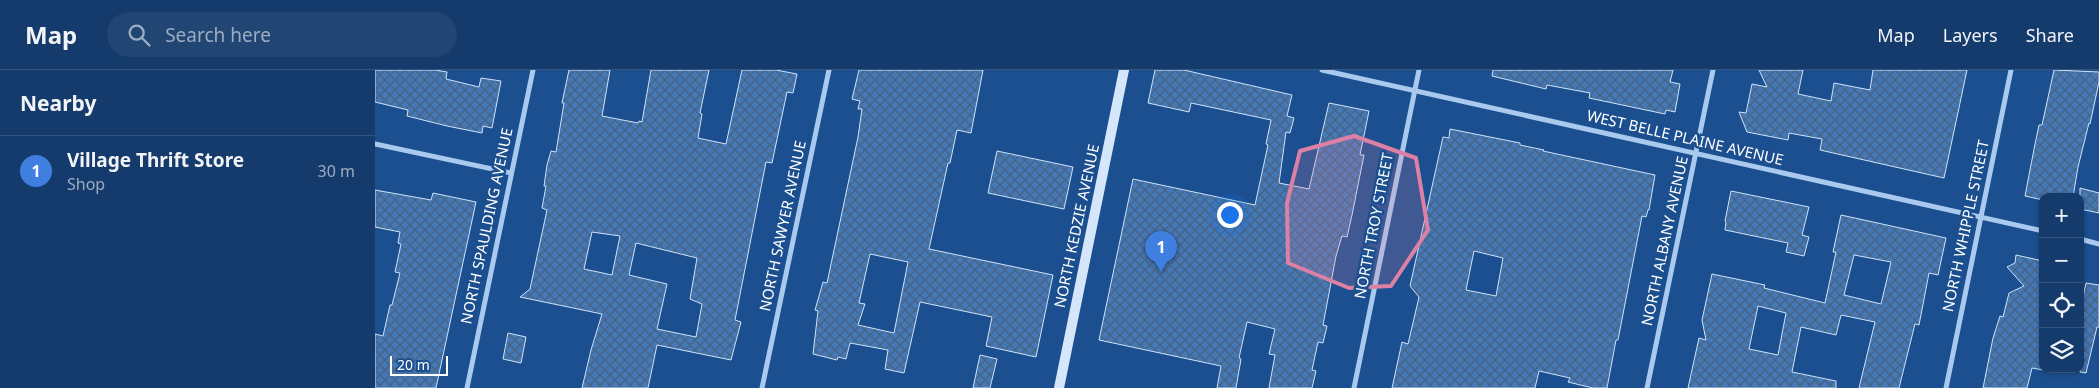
<!DOCTYPE html>
<html lang="en">
<head>
<meta charset="utf-8">
<style>
  :root { --surface:#143b6b; --page:#214673; --text:#f1f3f6; --muted:#9dadc1; --line:#33557e; --accent:#ffd166 }
  body { margin:0; font-family:"Noto Sans",sans-serif; background:var(--page); color:var(--text) }
  .controls { position:absolute; right:15px; bottom:15px; display:grid; overflow:hidden; border-radius:10px; box-shadow:0 1px 4px #0004 }
  .controls button { width:45px; height:45px; display:grid; place-items:center; padding:0; border:0; border-bottom:1px solid var(--line); background:var(--surface); color:var(--text); font:25px sans-serif }
  .scale { position:absolute; left:15px; bottom:12px; width:58px; box-sizing:border-box; padding-left:5px; border:2px solid #fff; border-top:0; font-size:14px; line-height:18px; white-space:nowrap; color:#fff; -webkit-text-stroke:4px #1b4f8f; paint-order:stroke }
  .you { position:absolute; left:854px; top:144px; width:18px; height:18px; margin:-12px; border:4px solid #fff; border-radius:50%; background:#1a73e8; box-shadow:0 0 0 8px #1a73e833 }
  .badge { display:grid; place-items:center; width:32px; height:32px; border-radius:50%; background:var(--accent); color:#fff; font-size:16px; font-weight:700 }
  .pin { position:absolute; translate:-50% -41px; filter:drop-shadow(0 1px 2px #0008) }
  .pin::after { content:''; position:absolute; top:26px; width:18px; height:15px; background:inherit; clip-path:polygon(0 0,100% 0,50% 100%) }
  .list { margin:0; padding:0; list-style:none }
  h2 { display:flex; justify-content:space-between; align-items:center; height:65px; margin:0; padding:0 20px; font-size:21px }
  h2 small { font-size:16px; font-weight:400; color:var(--muted) }
  .list li { display:grid; grid-template-columns:32px 1fr auto; gap:15px; align-items:center; box-sizing:border-box; height:70px; padding:0 20px; border-top:1px solid var(--line) }
  .list b { display:block; font-size:19px; white-space:nowrap }
  .list p { margin:0; font-size:16px; white-space:nowrap; color:var(--muted) }
  .list em { font-size:16px; font-style:normal; color:var(--muted) }
  .icon { flex:none; width:28px; height:28px; fill:none; stroke:currentColor; stroke-width:2; stroke-linecap:round; stroke-linejoin:round }
  .map { position:relative; flex:none; width:1724px; height:318px; overflow:hidden }
  header { display:flex; align-items:center; gap:30px; box-sizing:border-box; height:70px; padding:0 25px; background:var(--surface); border-bottom:1px solid var(--line) }
  header strong { font-size:24px }
  nav { display:flex; gap:28px; margin-inline-start:auto; font-size:18px }
  .search { width:350px; height:45px; background:var(--page); display:flex; align-items:center; gap:12px; box-sizing:border-box; padding:0 18px; border-radius:28px; color:var(--muted); font-size:19px }
  main { display:flex }
  aside { flex:1; background:var(--surface) }
  .map>svg:first-child { display:block }
  .building { fill:url(#building-cross-hatch); stroke:#cfe3fa; fill-rule:evenodd }
  .lines { fill:none; stroke-linecap:round; stroke-linejoin:round }
  .minor { stroke:#a9c9ee; stroke-width:5 }
  .secondary { stroke:#d6e6fa; stroke-width:10 }
  .marked { fill:#dd80a5; fill-opacity:0.2; stroke:#dd80a5; stroke-width:4; stroke-linejoin:round }
  .labels { text-anchor:middle; stroke-width:5; stroke-linejoin:round; paint-order:stroke }
  .street-label { font-size:15px; fill:#fff; stroke:#1b4f8f }
</style>
</head>
<body>
<header>
<strong>Map</strong>
<div class="search"><svg class="icon" aria-label="search" viewBox="0 0 24 24"><circle cx="10" cy="10" r="6"/><path d="M15 15l6 6"/></svg>Search here</div>
<nav><a>Map</a><a>Layers</a><a>Share</a></nav>
</header>
<main>
<aside>
<h2>Nearby<small></small></h2>
<ul class="list">
<li><span class="badge" style="background:#3f7fe0">1</span><div><b>Village Thrift Store</b><p>Shop</p></div><em>30 m</em></li>
</ul>
</aside>
<div class="map">
<svg width="1724" height="318" viewBox="0 0 1724 318">
  <defs>
    <pattern id="building-cross-hatch" width="8" height="8" patternUnits="userSpaceOnUse" patternTransform="scale(1.25)"><rect width="8" height="8" fill="#4478b7"/><path d="M0 0l8 8M0 8l8-8" fill="none" stroke="#486282"/></pattern>
  </defs>
  <rect width="100%" height="100%" fill="#1b4f8f"/>
  <g class="building">
    <polygon points="0,0 60,0 72,2 71,9 104,17 106,8 126,11 117,58 108,56 107,63 72,56 32,46 33,40 0,32"/>
    <path d="M194 0H235L227 46 263 53 264 51 267 52 276 0H334L325 43 327 44 323 68 351 74 367 0H401L422 4 418 23 412 22 397 93 391 92 360 250 366 252 356 290 282 275 273 318H207L216 280 227 244 145 227 155 219 172 140 167 138 171 116H169L172 95 176 81 181 82 189 33H187ZM217 162 245 166 237 205 209 199ZM261 173 322 188 315 229 327 234 321 267 282 259 292 214 254 205Z"/>
    <path d="M484 0H608L596 63 582 60 575 93H573L554 179 678 205 661 287 611 276 617 247 545 232 529 303 510 299 513 280 475 273 471 289 463 287 462 290 438 284 443 241 440 240 448 212 452 213 483 67 487 39H483L485 31 477 29ZM495 184 533 192 519 263 483 255 490 234 484 233Z"/>
    <polygon points="780,0 809,0 917,25 912,46 919,48 915,63 911,62 904,113 934,119 954,33 994,41 985,85 989,85 977,145 972,167 967,166 961,186 948,255 952,256 948,273 943,272 937,300 941,301 937,318 894,318 900,285 894,284 900,259 872,252 864,288 866,289 861,318 842,318 846,296 724,270 758,109 880,135 893,75 891,74 896,50 816,33 814,42 773,33"/>
    <polygon points="1118,0 1298,0 1295,12 1305,14 1300,42 1291,40 1290,44 1214,28 1215,23 1172,15 1171,19 1117,6"/>
    <polygon points="1384,0 1428,0 1423,24 1456,31 1459,13 1495,20 1498,0 1592,0 1569,108 1445,80 1447,69 1414,63 1413,70 1372,62 1364,42 1371,43 1377,14 1392,17"/>
    <polygon points="1679,0 1724,2 1724,12 1715,54 1714,53 1703,97 1698,127 1668,127 1668,130 1650,126 1660,74 1664,55 1667,55"/>
    <path d="M1075 59 1145 73V75L1169 80 1168 81 1280 105 1274 140H1273L1271 147 1267 146 1243 270H1241L1232 318H1218L1193 312 1195 308 1164 301 1160 318H1017L1027 272 1033 274 1044 227 1035 216 1068 67 1074 68ZM1099 181 1128 188 1121 226 1091 220Z"/>
    <polygon points="622,81 698,97 689,139 613,123"/>
    <polygon points="1705,118 1724,123 1724,143 1705,139"/>
    <polygon points="0,120 56,130 58,123 101,132 61,318 0,318 0,264 8,266 15,235 17,235 25,203 20,202 26,174 23,173 25,162 0,157"/>
    <polygon points="1356,121 1434,137 1427,165 1434,167 1429,186 1411,182 1413,173 1350,160 1351,152 1350,151"/>
    <path d="M1466 145 1571 168 1563 205 1554 203 1544 255 1540 254 1524 318H1484L1500 252 1466 245 1461 265 1426 257 1417 302 1461 311V318H1313L1324 268 1331 270 1327 250 1337 204 1390 215 1389 218 1450 233 1461 182H1458ZM1479 185 1516 192 1506 234 1469 225ZM1383 236 1411 243 1403 285 1374 279Z"/>
    <polygon points="1641,185 1668,191 1668,265 1665,279 1668,279 1668,300 1657,298 1652,318 1608,318 1618,268 1625,246 1628,247 1634,223 1649,216 1632,197 1640,193"/>
    <polygon points="1711,213 1724,215 1724,257 1722,257 1711,303 1705,302 1705,231 1707,232"/>
    <polygon points="133,263 151,267 146,293 128,289"/>
    <polygon points="605,285 622,289 615,318 598,318"/>
  </g>
  <g class="lines">
    <g class="minor">
      <polyline points="947,0 1668,161"/>
      <polyline points="0,74 136,103"/>
      <polyline points="1705,169 1724,174"/>
      <polyline points="92,318 158,0"/>
      <polyline points="387,318 454,0"/>
      <polyline points="979,318 1044,0"/>
      <polyline points="1272,318 1338,0"/>
      <polyline points="1571,318 1636,0"/>
    </g>
    <polyline class="secondary" points="684,318 749,0"/>
  </g>
  <path class="marked" d="M979 66 1041 88 1053 160 1016 216 974 218 913 193 912 133 925 81Z"/>
  <g class="labels">
    <g class="street-label">
      <text transform="translate(1310 68) rotate(13)" y="5">WEST BELLE PLAINE AVENUE</text>
      <text transform="translate(112 156) rotate(-78)" y="5">NORTH SPAULDING AVENUE</text>
      <text transform="translate(408 156) rotate(-78)" y="5">NORTH SAWYER AVENUE</text>
      <text transform="translate(702 156) rotate(-78)" y="5">NORTH KEDZIE AVENUE</text>
      <text transform="translate(999 156) rotate(-79)" y="5">NORTH TROY STREET</text>
      <text transform="translate(1591 156) rotate(-78)" y="5">NORTH WHIPPLE STREET</text>
      <text transform="translate(1290 171) rotate(-78)" y="5">NORTH ALBANY AVENUE</text>
    </g>
  </g>
</svg>
<div class="controls">
<button>+</button>
<button>−</button>
<button><svg class="icon" aria-label="locate" viewBox="0 0 24 24"><circle cx="12" cy="12" r="6"/><path d="M12 2v4M12 18v4M2 12h4M18 12h4"/></svg></button>
<button><svg class="icon" aria-label="layers" viewBox="0 0 24 24"><path d="M12 4l9 5-9 5-9-5zM3 14l9 5 9-5"/></svg></button>
</div>
<div class="scale">20 m</div>
<div class="you"></div>
<div class="pin badge" style="left:786px;top:202px;background:#3f7fe0">1</div>
</div>
</main>
</body>
</html>
